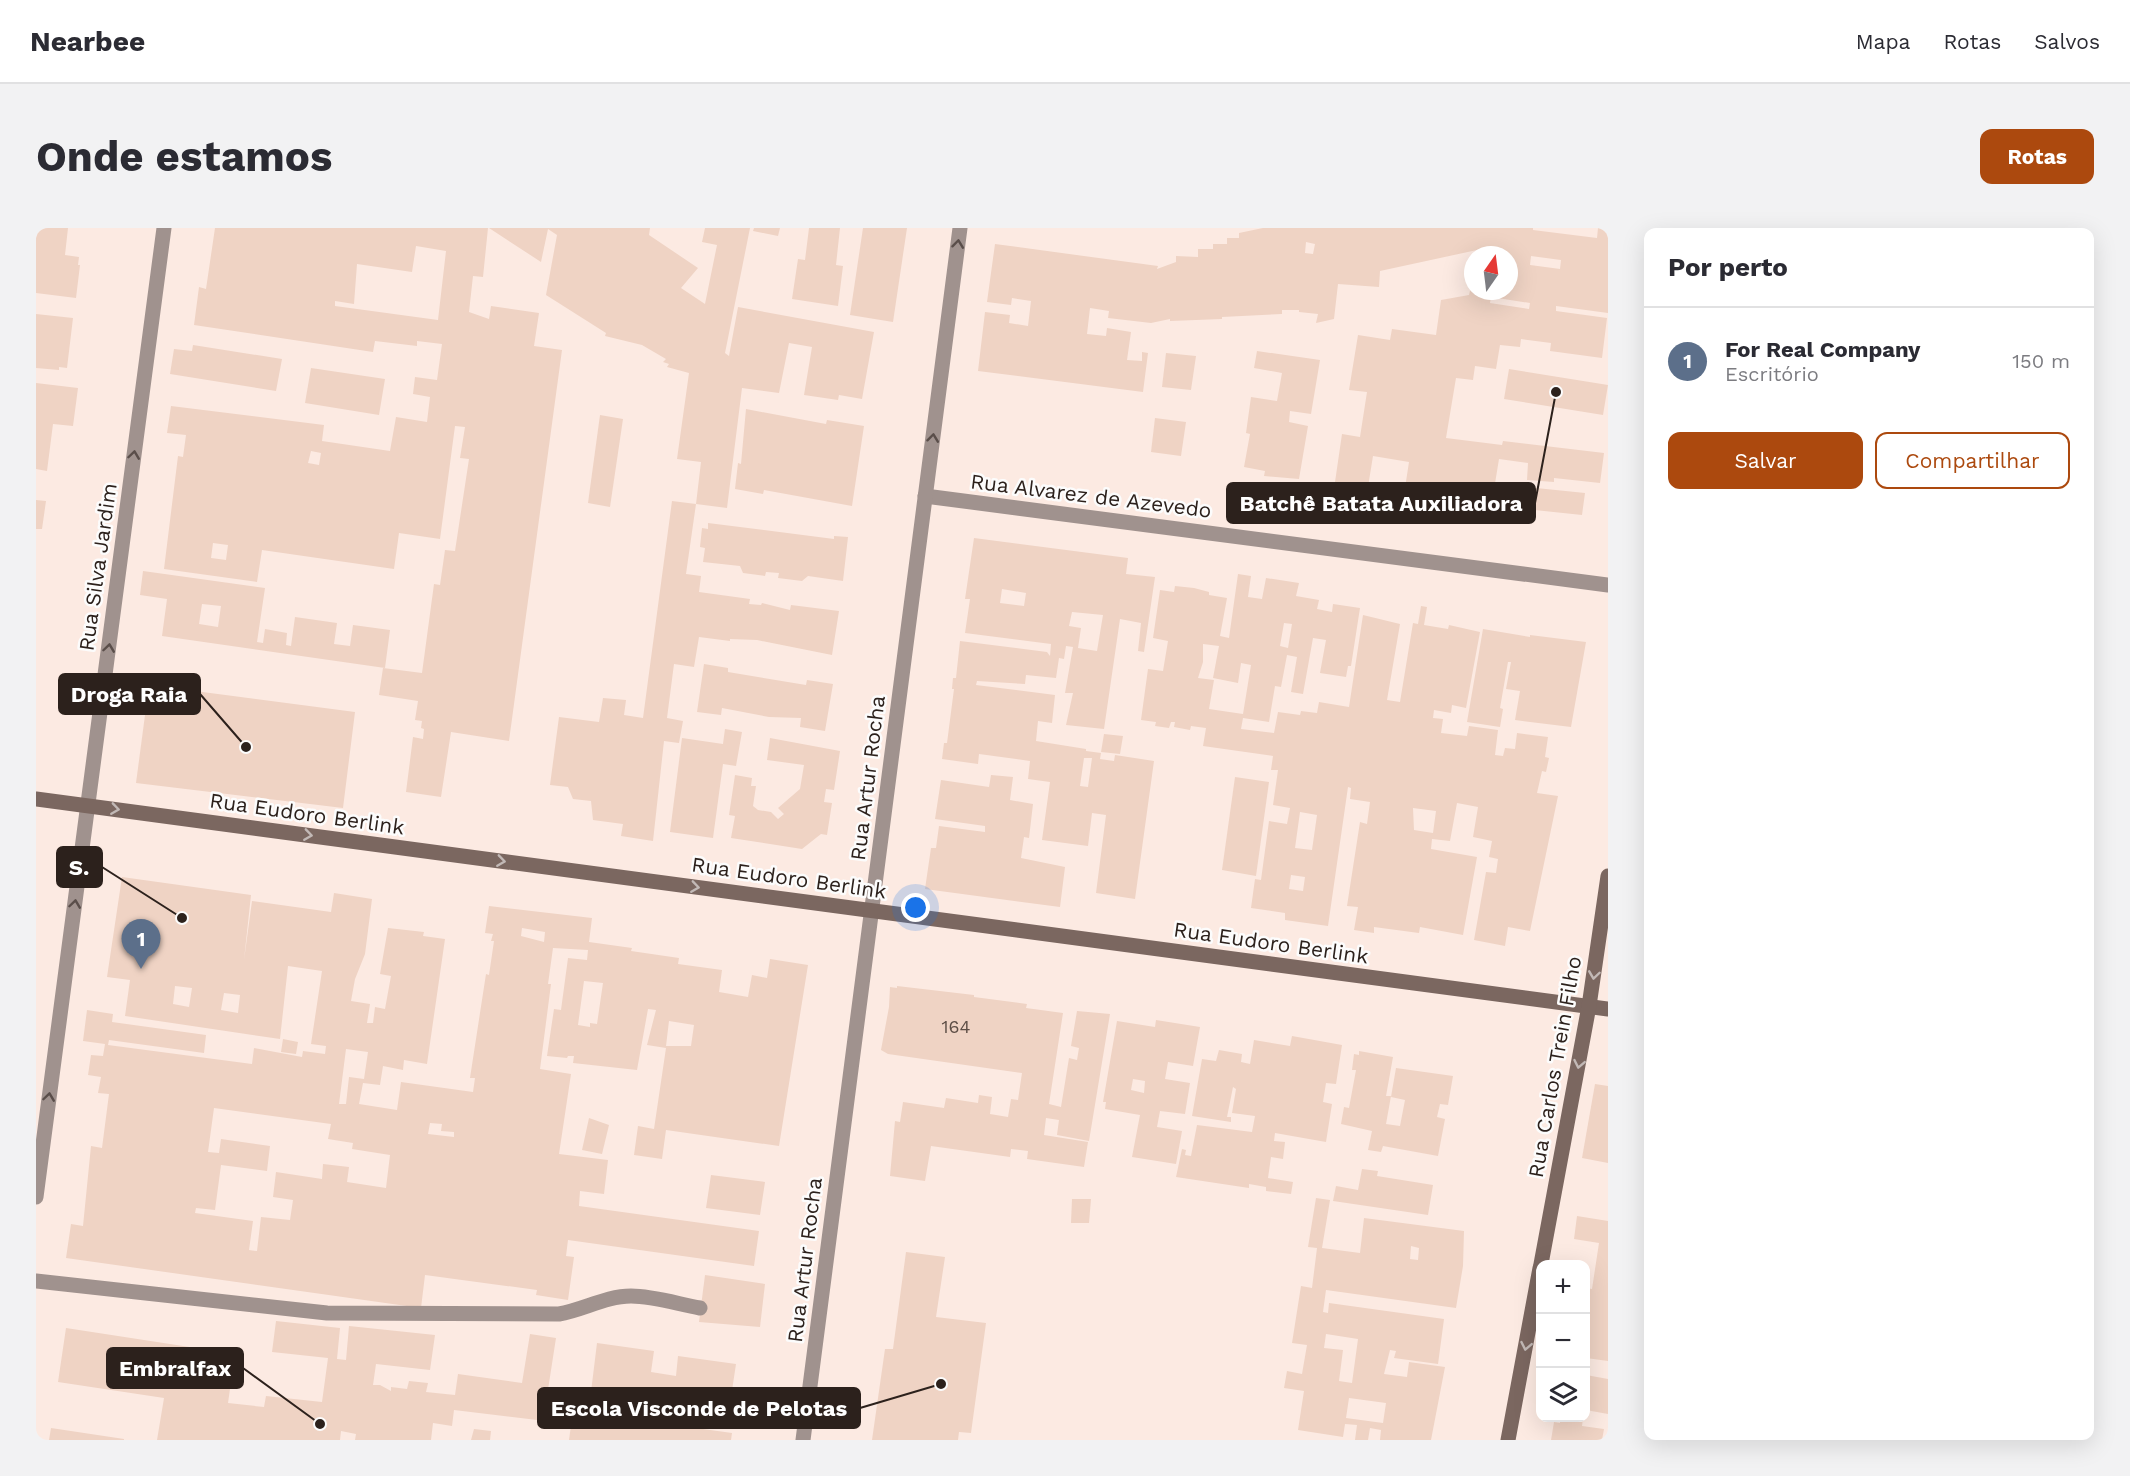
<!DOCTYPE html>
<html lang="pt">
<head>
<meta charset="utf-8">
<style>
  :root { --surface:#fff; --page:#f2f2f3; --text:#2b2b33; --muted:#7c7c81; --line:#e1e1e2; --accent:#ac490e }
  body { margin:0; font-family:"Work Sans",sans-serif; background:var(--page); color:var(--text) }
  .controls { position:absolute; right:18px; bottom:18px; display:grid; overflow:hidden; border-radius:12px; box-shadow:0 6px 24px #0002 }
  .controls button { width:54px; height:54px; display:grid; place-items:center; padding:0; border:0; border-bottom:2px solid var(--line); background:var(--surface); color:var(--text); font:30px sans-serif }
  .compass { position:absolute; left:1428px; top:18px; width:54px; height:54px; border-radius:50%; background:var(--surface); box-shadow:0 6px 24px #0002; rotate:14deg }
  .you { position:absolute; left:880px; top:680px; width:21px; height:21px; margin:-15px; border:4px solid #fff; border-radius:50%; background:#1a73e8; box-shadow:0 0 0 9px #1a73e833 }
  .badge { display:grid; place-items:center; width:39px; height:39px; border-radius:50%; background:var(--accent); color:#fff; font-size:20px; font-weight:700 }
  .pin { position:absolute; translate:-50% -50px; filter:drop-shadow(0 2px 3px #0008) }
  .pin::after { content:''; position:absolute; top:32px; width:21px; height:18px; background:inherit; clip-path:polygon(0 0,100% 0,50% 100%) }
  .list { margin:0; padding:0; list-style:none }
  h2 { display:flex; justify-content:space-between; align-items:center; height:78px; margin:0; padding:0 24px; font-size:26px }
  h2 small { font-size:20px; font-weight:400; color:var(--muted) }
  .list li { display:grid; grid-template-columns:39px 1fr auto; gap:18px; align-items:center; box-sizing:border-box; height:108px; padding:0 24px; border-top:2px solid var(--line) }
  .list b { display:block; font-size:22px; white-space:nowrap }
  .list p { margin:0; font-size:20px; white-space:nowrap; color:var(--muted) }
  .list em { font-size:20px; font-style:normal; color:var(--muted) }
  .actions { display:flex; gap:12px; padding:18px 24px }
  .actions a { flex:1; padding:14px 0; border:2px solid var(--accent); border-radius:12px; text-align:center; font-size:21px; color:var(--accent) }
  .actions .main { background:var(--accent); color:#fff }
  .icon { flex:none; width:33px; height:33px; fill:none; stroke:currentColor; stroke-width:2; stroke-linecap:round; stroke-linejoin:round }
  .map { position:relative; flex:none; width:1572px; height:1212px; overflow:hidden; border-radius:12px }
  header { display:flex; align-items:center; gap:36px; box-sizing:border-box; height:84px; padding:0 30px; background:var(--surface); border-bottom:2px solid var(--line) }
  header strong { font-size:28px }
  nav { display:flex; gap:33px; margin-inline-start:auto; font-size:21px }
  .intro { display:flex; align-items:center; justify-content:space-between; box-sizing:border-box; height:144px; padding:0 36px }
  h1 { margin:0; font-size:42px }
  .button { padding:15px 27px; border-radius:12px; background:var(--accent); color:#fff; font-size:21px; font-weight:700 }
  main { display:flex; gap:36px; padding:0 36px }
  aside { flex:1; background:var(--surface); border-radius:12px; box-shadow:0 6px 24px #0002 }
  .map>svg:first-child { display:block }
  .building { fill:#efd3c4; fill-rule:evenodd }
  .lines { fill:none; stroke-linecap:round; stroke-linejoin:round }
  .lane { stroke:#a0928e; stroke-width:15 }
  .street { stroke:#a0928e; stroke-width:15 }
  .secondary { stroke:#7b6760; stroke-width:15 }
  .oneway { stroke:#5a4e4a }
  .oneway2 { stroke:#c2b9b6 }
  .labels { text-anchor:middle; stroke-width:5; stroke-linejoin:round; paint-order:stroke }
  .number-label { font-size:18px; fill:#5d4e46 }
  .street-label { font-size:21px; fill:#2c211c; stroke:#fcfcfc }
  .leader { fill:none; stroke:#2c211c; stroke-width:2 }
  .callout-dot { fill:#2c211c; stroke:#fcfcfc; stroke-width:2 }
  .callout { fill:#2c211c; stroke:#2c211c; stroke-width:2 }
  .callout-label { font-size:22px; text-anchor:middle; font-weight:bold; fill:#fff }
</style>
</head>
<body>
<header>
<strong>Nearbee</strong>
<nav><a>Mapa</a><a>Rotas</a><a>Salvos</a></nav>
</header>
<div class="intro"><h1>Onde estamos</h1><a class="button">Rotas</a></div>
<main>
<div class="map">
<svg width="1572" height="1212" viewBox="0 0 1572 1212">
  <rect width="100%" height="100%" fill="#fceae2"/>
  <g class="building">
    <polygon points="0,0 32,0 29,27 43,29 42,37 44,37 40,70 0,65"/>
    <path d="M179 0H452L447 49 437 48 433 84 453 91 455 78 503 85 498 118 526 122 473 513 415 504 405 569 370 564 377 509 387 511 388 501 385 500 386 493 379 492 382 473 343 467 347 440 386 445 398 356 404 357 409 322 419 323 433 231 424 230 429 199 419 198 404 311 363 305 358 341 226 322 221 354 128 341 142 228 147 229 150 207 131 205 135 178 288 197 286 213 354 223 360 189 391 194 394 169 377 166 379 149 401 152 406 116 381 113V118L339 113 337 124 158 97 163 59 170 61ZM380 18 410 23 402 92 299 78V73L318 76 321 36 376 44ZM275 223 285 225 283 237 272 235ZM177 315 192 317 190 332 175 330Z"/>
    <polygon points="453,0 614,0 613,7 662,40 645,60 669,76 681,17 666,14 669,0 714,0 689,125 693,128 702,79 838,104 826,171 803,167 802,172 768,167 776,119 753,115 743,165 706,160 691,280 660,276 665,234 641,231 653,145 631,139 633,136 627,134 630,131 606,117 569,108 570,105 510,67 521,7 512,1 505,34"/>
    <polygon points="718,0 744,0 742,8 717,3"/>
    <polygon points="773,0 804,0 800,37 807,38 802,78 756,71 762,31 769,32"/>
    <polygon points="827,0 871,0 857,94 814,87"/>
    <path d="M1227 0H1497V2L1561 10 1562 0H1572V85L1520 78V83L1571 90 1566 130 1514 123 1515 115 1485 111 1484 119 1464 117 1460 141 1439 138 1437 152 1420 150 1410 210 1466 217 1467 213 1568 225 1564 255 1518 250V254L1491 252 1492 235 1463 231 1455 280 1399 272 1396 291 1365 286 1373 234 1337 228 1331 265 1311 263 1307 260V256L1299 254 1306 206 1324 209 1331 164 1313 162 1322 107 1354 112 1356 101 1400 107 1405 72 1433 67 1436 54 1437 63H1473V27H1441V22L1344 43 1343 59 1302 56 1298 91 1280 95 1282 86 1263 84V82H1246V86L1186 89V91L1134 93V91L1115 95 1072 90 1073 83 1054 80 1051 106 1070 108 1071 100 1095 104 1091 132 1106 133V124L1112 125 1107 164 942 143 949 84 974 87 973 95 992 98 995 73 976 70 975 77 951 74 959 16 1122 38 1121 41 1140 34V28L1162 29V21H1177V16H1191V10H1203V5ZM1270 14 1279 16 1277 26 1269 25ZM1495 28 1525 32 1524 41 1494 37ZM1455 69 1494 75 1493 81 1454 75Z"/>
    <polygon points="0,86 37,90 31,140 23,139 23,142 0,140"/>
    <polygon points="157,117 246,131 240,163 134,146 138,121 156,123"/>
    <polygon points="1221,123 1284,132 1275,186 1254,183 1253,194 1272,198 1263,251 1228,248 1229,243 1208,239 1214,206 1210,205 1215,169 1241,173 1246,145 1218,140"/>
    <polygon points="1130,125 1160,128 1155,162 1126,159"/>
    <polygon points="275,140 349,151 343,187 269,175"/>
    <polygon points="1473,141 1572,157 1567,187 1468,171"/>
    <polygon points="0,155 42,160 37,198 17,196 11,243 0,241"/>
    <polygon points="710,181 790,196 791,192 828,198 816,278 728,262 727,266 699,261 702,235 705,236"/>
    <polygon points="564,187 587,191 574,279 552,275"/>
    <polygon points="1119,190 1150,194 1145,228 1115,224"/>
    <polygon points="1462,256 1549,265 1546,287 1489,281 1489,287 1457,283"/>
    <polygon points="0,272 10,273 6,301 0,301"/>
    <polygon points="636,273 660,276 650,346 665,348 663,364 714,371 713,376 725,377 726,375 754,382 755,377 803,383 796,427 721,412 694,411 694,413 663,409 658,439 638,436 631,490 647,493 643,515 628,513 617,613 585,608 587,596 557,592 555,573 537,571 532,559 514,557 523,489 563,494 567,470 590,472 588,487 607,490"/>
    <polygon points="672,295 798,311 798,308 812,309 807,353 772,348 766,353 742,350 743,345 730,344 729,348 707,345 704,338 667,334 669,320 664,319 666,300 672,301"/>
    <path d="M938 310 1092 330 1090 346 1119 349 1108 424 1102 423 1105 395 1084 391 1068 501 1030 497 1037 465H1029L1037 419 1030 418 1028 431 1023 430 1020 450 990 447 989 456 941 453 940 457 1019 467 1016 495 1002 493 1000 513 1050 521V523L1065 525 1064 531 1078 533 1079 527 1118 533 1099 671 1060 665 1070 587 1056 585 1052 618 1006 612 1014 554 992 551 994 533 943 526 942 536 906 531 908 515H911L918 461H916L917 450H920L924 413 1011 424 1014 428 1015 416 929 405 934 371H929ZM966 361 990 365 988 378 964 375ZM1036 384 1067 387 1061 423 1042 420 1045 400 1033 398ZM1048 530H1056L1052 559 1044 558Z"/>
    <path d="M107 343 229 360 221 414 227 415 229 401 251 405 250 417 255 418 259 389 301 395 298 416 314 418 317 397 354 402 349 440 126 408 131 371 104 367ZM166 376 185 378 182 399 163 396Z"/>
    <path d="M1202 346 1215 348 1212 369 1226 371 1230 350 1263 355 1260 368 1283 372 1281 381 1296 384 1297 376 1324 380 1315 438H1312L1310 449 1284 445 1290 412 1277 410 1267 466 1255 464 1261 429 1251 427 1245 459 1239 458 1233 494 1207 490 1205 501 1238 505 1242 484 1264 487 1265 483 1281 485 1283 474 1313 479 1327 387 1364 396 1351 472 1364 474 1377 395 1382 396 1385 378 1391 379 1388 397 1412 401 1413 397 1444 404 1430 480 1416 477 1415 485 1398 482 1397 490 1407 491 1405 505 1431 508 1433 498 1462 502 1459 527 1467 528 1469 520 1479 521 1481 505 1512 509 1509 529 1513 530 1510 544 1506 543 1501 565 1522 568 1494 703 1472 699 1469 718 1438 712 1450 644 1460 645 1462 631 1453 629 1456 613 1437 609 1442 579 1421 575 1414 613 1396 611 1395 621 1441 629 1427 707 1384 699 1383 705 1338 699V705L1318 702 1322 679 1311 678 1324 594 1331 596 1334 574 1314 571 1315 560 1312 559 1292 698 1249 692V685L1215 680 1219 651 1225 652 1233 593 1251 596 1254 580 1237 577 1242 542H1235L1237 528 1167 518 1170 500 1155 498 1154 502 1138 499 1139 494H1135L1133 500 1119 498 1120 494 1105 492 1112 441 1127 443 1132 413 1117 410 1124 362 1138 364 1139 358 1158 360 1173 364V367L1191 370 1184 408 1193 410ZM1248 395 1256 396 1252 420 1244 418ZM1167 416 1183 418 1177 450 1202 455 1205 435 1215 437 1207 486 1173 481 1178 452 1162 450 1167 434ZM1377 580 1400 583 1397 605 1378 602ZM1264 584 1281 587 1276 622 1259 620ZM1255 647 1269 649 1267 663 1253 661Z"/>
    <polygon points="1447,401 1494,409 1494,407 1550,414 1535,499 1479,492 1484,463 1470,461 1475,434 1472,434 1464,480 1467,481 1464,499 1431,494"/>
    <polygon points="668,436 692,440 692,444 770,457 771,452 797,456 789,503 764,499 765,490 733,489 686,480 685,487 661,484"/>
    <polygon points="113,457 319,484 307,580 100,555"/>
    <polygon points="689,501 706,504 700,538 687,536 677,610 634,604 646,510 687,516"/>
    <polygon points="1068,506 1087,508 1084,526 1065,524"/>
    <polygon points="734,510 804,523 798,562 790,561 788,574 796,575 791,607 785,606 766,621 695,610 699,588 693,587 699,547 716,550 715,558 720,558 717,578 722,582 735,584 742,591 748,586 742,580 764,561 768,537 731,532"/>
    <polygon points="955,547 977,549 974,572 997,576 993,610 988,609 985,630 1029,639 1024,679 889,661 895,620 900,620 903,598 949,604 949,598 899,591 905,552 953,559"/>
    <polygon points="1199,549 1233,554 1220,648 1186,642"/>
    <path d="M86 649 215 667 208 732 216 673 295 684 298 665 336 671 329 726 319 751 315 773 334 776 331 795H337L339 779 349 781 355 748 344 746 352 700 388 704 387 708 409 711 391 836 368 832 367 842 347 838 344 857 327 855 323 876 361 882 365 854 437 864 439 850H434L450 746 453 747 458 713H455L457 706 449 705 453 678 556 690 553 714 596 720 595 723 643 730 642 736 686 742 683 764 712 769 716 747 731 750 734 731 772 737 743 918 630 902 626 931 598 927 602 898 618 901 630 820 611 817 620 782 612 781 601 842 537 835 538 828H532L531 830 511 828 518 781 525 782 532 730 551 732 552 722 517 720 512 756H515L504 841 535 846 523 926 572 932 568 966 544 963 543 978 723 1003 718 1038 532 1012 530 1028 538 1029 532 1072 500 1067 501 1062 389 1047 385 1080 30 1030 35 996 47 998 55 918 66 920 73 866 62 865 65 849 52 847 55 827 67 828 69 816 47 813 51 782 77 786 76 794 170 807 168 825 73 812 72 817 216 836 218 820 266 829 267 823 289 826 290 818 275 816 286 743 252 738 244 811 89 788 94 752 71 749ZM486 700 509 704 508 714 485 708ZM548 753 567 755 561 796 554 795V799L542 797ZM139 758 156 760 153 779 137 776ZM188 765 204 767 202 785 185 782ZM633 793 658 797 655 818H630ZM310 821 332 824 328 851 313 849 310 876H303ZM178 880 295 896 292 911 317 915 316 921 354 927 350 960 311 954 313 939 287 936 286 951 240 944 237 969 257 972 254 992 225 989 221 1023 213 1022 217 993 159 985 160 980 179 982 185 937 231 943 234 918 185 911 183 925 172 924ZM394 895 406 896 405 903 418 904V909L392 906Z"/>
    <polygon points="861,758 938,767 938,769 991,776 990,780 1027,785 1013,876 1025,879 1033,830 1041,832 1043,820 1035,818 1041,783 1074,786 1053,913 1021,907 1023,892 1010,890 1008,907 1052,914 1048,939 991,931 992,923 975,921 974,929 895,918 889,953 854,948 859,893 864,894 867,874 908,880 910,870 942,875 943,867 956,869 954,886 972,889 975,871 982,872 986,845 852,826 845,822 853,779 854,759 861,760"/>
    <path d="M1120 792 1164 799 1157 838 1132 834 1129 851 1154 855 1149 886 1124 883 1121 899 1146 903 1140 936 1096 929 1104 887 1069 881 1070 874H1067L1081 793 1119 799ZM1097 851 1109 853 1108 865 1095 862Z"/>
    <polygon points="1256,808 1306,817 1300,856 1290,855 1287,874 1296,876 1290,914 1239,905 1238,913 1249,914 1247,931 1235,929 1232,950 1257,954 1255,966 1230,963 1230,959 1213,956 1213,960 1140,949 1146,921 1150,922 1149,927 1155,928 1161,897 1216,904 1219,888 1196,885 1200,861 1197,859 1191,889 1195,889 1195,894 1156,888 1166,831 1180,833 1183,822 1206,826 1205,834 1214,836 1218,812 1254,818"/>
    <polygon points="247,811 262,814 260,826 245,824"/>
    <polygon points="1323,823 1357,829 1350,868 1355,868 1350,896 1364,898 1369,872 1355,869 1360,840 1417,848 1412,877 1404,876 1401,889 1409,891 1402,928 1347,918 1345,924 1332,922 1336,903 1305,896 1308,879 1313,880 1320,842 1316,842 1318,826 1323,827"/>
    <polygon points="1559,856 1572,858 1572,935 1546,930"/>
    <polygon points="553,890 573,897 566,926 546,922"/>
    <polygon points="1326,941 1342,943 1341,948 1397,957 1392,987 1297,973 1300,958 1322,962"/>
    <polygon points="675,947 729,954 724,987 670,980"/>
    <path d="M1280 970 1294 972 1286 1020 1324 1025 1328 990 1428 1003 1427 1038 1420 1080 1290 1062 1287 1084 1292 1085 1293 1075 1408 1091 1402 1136 1358 1130 1360 1123 1354 1122 1348 1146 1371 1149 1373 1134 1409 1139 1395 1212H1344L1345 1202 1334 1200 1332 1212H1319L1321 1197 1309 1196 1307 1209 1262 1202 1268 1163 1248 1160 1251 1143 1266 1146 1271 1117 1256 1115 1265 1058 1276 1060 1281 1020 1272 1019ZM1375 1018 1383 1020 1382 1032 1374 1031ZM1290 1106 1322 1111 1316 1155 1303 1153 1307 1122 1288 1120ZM1313 1170 1350 1175 1347 1195 1310 1190Z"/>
    <polygon points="1036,971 1055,971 1053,995 1035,995"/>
    <polygon points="1541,988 1572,993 1572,1133 1550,1130 1550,1060 1556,1061 1563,1015 1538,1011"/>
    <polygon points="870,1024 909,1029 900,1089 950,1095 935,1205 923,1204 922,1212 836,1212 849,1121 857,1121"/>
    <polygon points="669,1047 729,1056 724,1099 663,1094"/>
    <polygon points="240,1093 304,1100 301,1131 310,1132 313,1098 399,1107 394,1142 340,1136 337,1157 344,1157 355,1163 355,1159 371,1161 373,1153 392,1155 390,1164 419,1167 422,1146 486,1155 494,1106 520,1110 511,1168 521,1169 518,1194 418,1182 416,1198 397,1195 395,1212 319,1212 320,1206 305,1203 304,1212 121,1212 128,1170 22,1154 30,1100 199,1126 192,1175 228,1179 230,1168 286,1174 292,1130 236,1124"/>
    <polygon points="561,1115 618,1123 615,1144 640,1148 642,1128 700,1136 692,1189 636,1182 638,1162 613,1159 610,1180 554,1172"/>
    <polygon points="1550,1147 1572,1151 1572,1186 1550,1182"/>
    <polygon points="537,1183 696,1205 695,1212 533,1212"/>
    <polygon points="1524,1190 1547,1190 1546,1198 1568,1201 1566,1212 1515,1212 1518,1194 1524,1195"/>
    <polygon points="15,1200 88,1211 88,1212 13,1212"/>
    <polygon points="438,1201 455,1203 454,1212 435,1212"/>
  </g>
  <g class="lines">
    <path class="lane" d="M0 1053 291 1085 523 1086C547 1082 570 1068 595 1068 617 1068 642 1076 664 1080"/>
    <g class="street">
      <polyline points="889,268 1572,357"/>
      <polyline points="0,969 128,0"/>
      <polyline points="767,1212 924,0"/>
    </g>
    <g class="secondary">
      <polyline points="0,571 1572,781"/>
      <polyline points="1505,1036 1553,778 1572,648"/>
      <polyline points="1472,1212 1504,1040"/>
    </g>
  </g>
  <defs><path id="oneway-chevron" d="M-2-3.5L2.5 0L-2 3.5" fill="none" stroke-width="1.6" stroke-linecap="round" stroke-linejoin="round" transform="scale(1.5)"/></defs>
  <g class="oneway">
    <use href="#oneway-chevron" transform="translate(922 16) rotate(-83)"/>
    <use href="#oneway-chevron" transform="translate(897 210) rotate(-83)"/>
    <use href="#oneway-chevron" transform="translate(98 227) rotate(-82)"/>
    <use href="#oneway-chevron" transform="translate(73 420) rotate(-82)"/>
    <use href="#oneway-chevron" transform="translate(39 676) rotate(-82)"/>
    <use href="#oneway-chevron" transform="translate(13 869) rotate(-82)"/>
  </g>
  <g class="oneway2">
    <use href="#oneway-chevron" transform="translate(79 581) rotate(8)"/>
    <use href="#oneway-chevron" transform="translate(272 607) rotate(8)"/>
    <use href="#oneway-chevron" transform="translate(465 633) rotate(8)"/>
    <use href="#oneway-chevron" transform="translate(659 659) rotate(8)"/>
    <use href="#oneway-chevron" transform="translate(1558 747) rotate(98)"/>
    <use href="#oneway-chevron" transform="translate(1543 836) rotate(101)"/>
    <use href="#oneway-chevron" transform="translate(1490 1118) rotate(101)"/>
  </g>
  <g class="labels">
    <g class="number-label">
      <text x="920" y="805">164</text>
    </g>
    <g class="street-label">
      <text transform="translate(1055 268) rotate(7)" y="7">Rua Alvarez de Azevedo</text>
      <text transform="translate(62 339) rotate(-82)" y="7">Rua Silva Jardim</text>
      <text transform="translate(832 550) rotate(-83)" y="7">Rua Artur Rocha</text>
      <text transform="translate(271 586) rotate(8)" y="7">Rua Eudoro Berlink</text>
      <text transform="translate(753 650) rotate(8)" y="7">Rua Eudoro Berlink</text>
      <text transform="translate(1235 715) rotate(8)" y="7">Rua Eudoro Berlink</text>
      <text transform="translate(1519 839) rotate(-80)" y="7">Rua Carlos Trein Filho</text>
      <text transform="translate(769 1032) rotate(-83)" y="7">Rua Artur Rocha</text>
    </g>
  </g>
  <path class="leader" d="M1520 164L1499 275M210 519L164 466M146 690L66 639M284 1196L207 1140M905 1156L824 1180"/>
  <g class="callout-dot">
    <circle cx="1520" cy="164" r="6"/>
    <circle cx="210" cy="519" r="6"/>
    <circle cx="146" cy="690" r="6"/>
    <circle cx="284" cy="1196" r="6"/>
    <circle cx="905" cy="1156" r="6"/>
  </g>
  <g class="callout">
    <rect x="1191" y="255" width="308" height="40" rx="6"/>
    <rect x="23" y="446" width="141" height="40" rx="6"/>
    <rect x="21" y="619" width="45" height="40" rx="6"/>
    <rect x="71" y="1120" width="136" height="40" rx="6"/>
    <rect x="502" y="1160" width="322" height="40" rx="6"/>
  </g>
  <g class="callout-label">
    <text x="1345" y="283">Batchê Batata Auxiliadora</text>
    <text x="93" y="474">Droga Raia</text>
    <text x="43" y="647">S.</text>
    <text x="139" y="1148">Embralfax</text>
    <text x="663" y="1188">Escola Visconde de Pelotas</text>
  </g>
</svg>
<div class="controls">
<button>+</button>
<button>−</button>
<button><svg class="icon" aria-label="layers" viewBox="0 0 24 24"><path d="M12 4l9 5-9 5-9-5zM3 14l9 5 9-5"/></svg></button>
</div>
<svg class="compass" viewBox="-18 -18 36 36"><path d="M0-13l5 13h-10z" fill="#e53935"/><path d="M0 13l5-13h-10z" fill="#7c7c81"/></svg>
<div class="you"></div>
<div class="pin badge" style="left:105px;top:741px;background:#5c6f8a">1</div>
</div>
<aside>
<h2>Por perto<small></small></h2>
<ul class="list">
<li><span class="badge" style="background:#5c6f8a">1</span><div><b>For Real Company</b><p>Escritório</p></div><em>150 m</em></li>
</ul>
<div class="actions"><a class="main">Salvar</a><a>Compartilhar</a></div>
</aside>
</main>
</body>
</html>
